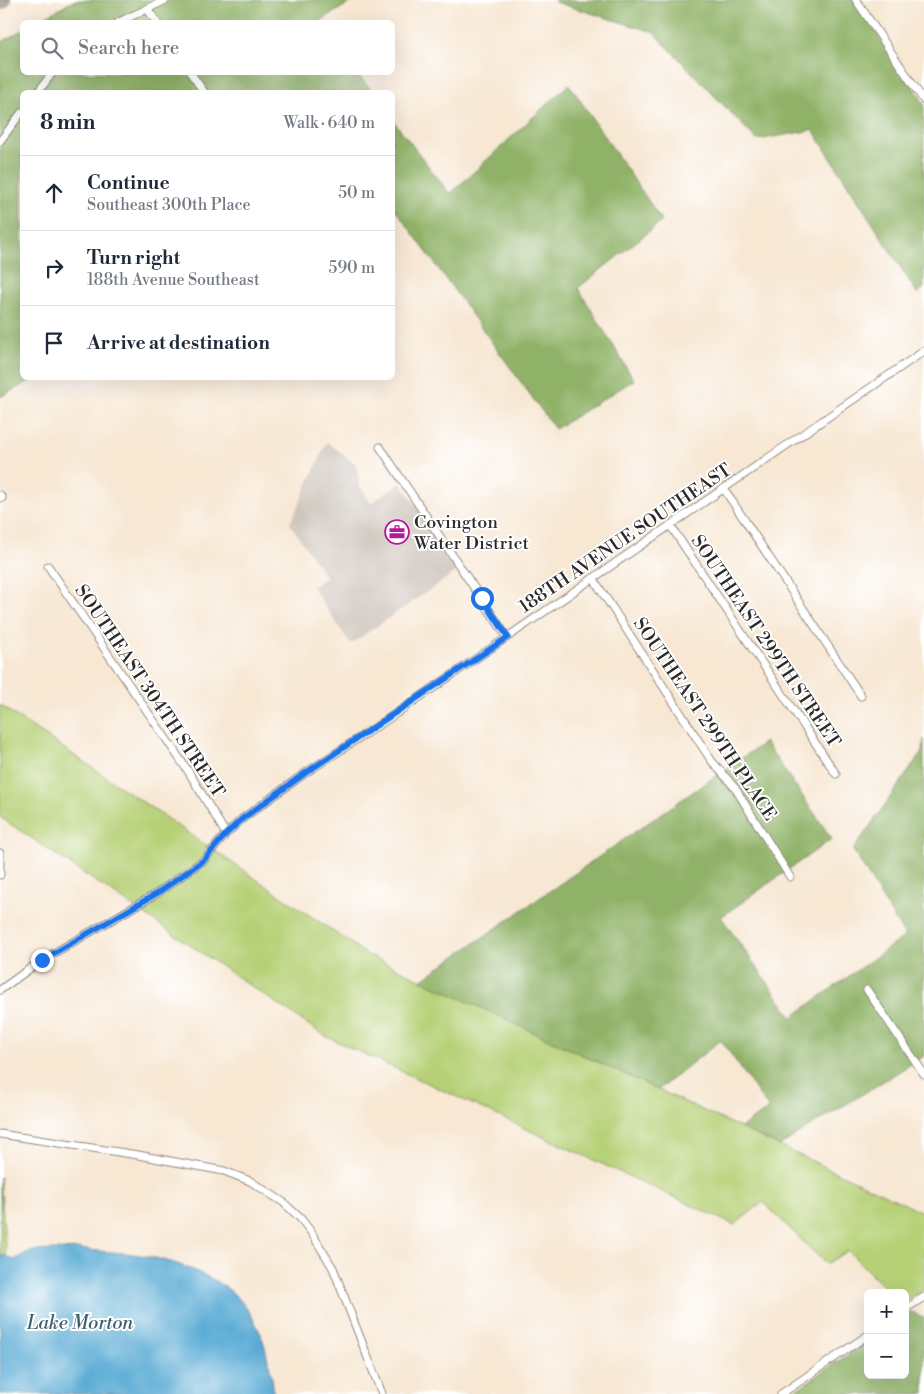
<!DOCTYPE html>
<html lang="en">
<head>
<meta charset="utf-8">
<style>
  :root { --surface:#fff; --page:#f2f2f3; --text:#1f2937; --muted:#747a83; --line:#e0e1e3 }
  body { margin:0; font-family:"Libre Bodoni",serif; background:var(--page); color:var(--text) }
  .controls { position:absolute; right:15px; bottom:15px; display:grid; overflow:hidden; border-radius:8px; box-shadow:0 5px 20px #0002 }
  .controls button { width:45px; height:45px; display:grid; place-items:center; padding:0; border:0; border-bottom:1px solid var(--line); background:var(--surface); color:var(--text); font:25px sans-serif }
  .stop { position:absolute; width:15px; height:15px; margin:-11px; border:4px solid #1a73e8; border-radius:50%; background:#fff }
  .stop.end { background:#1a73e8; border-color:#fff; box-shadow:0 1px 5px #0008 }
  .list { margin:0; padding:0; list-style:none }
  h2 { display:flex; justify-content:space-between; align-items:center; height:65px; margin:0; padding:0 20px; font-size:21px }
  h2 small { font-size:16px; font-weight:400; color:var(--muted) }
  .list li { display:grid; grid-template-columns:32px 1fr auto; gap:15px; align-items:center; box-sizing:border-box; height:75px; padding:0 20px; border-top:1px solid var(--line) }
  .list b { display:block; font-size:19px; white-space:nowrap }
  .list p { margin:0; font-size:16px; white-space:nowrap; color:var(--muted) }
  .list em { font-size:16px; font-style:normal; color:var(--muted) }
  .icon { flex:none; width:28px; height:28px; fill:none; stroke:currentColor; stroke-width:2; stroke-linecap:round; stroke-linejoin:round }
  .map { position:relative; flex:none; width:924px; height:1394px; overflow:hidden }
  .search { position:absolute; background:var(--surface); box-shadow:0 5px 20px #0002; left:20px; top:20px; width:375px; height:55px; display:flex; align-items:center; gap:12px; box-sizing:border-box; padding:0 18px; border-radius:8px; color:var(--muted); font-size:19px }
  .panel { position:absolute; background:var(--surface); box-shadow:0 5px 20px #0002; left:20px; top:90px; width:375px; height:290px; border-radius:8px }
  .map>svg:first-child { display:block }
  .industrial { fill:#ccc2b9 }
  .green { fill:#b6d076; stroke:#707e50 }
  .forest { fill:#90b267; stroke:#5e6e49 }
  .water { fill:#59aad4; stroke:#426a80 }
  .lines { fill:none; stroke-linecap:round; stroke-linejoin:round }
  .taxiway { stroke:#91897f; stroke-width:18 }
  .minor-casing { stroke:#91897f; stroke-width:9 }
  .minor { stroke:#fff; stroke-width:7 }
  .route { stroke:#1a73e8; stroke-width:6 }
  .labels { text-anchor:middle; stroke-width:4; stroke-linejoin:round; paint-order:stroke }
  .poi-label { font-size:18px; fill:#2b2b2b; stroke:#fff; text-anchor:start }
  .street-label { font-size:18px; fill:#2b2b2b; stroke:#fff }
  .water-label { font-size:19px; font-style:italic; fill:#3d5e6f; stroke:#fff }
</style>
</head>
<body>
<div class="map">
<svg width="924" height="1394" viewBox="0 0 924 1394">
  <rect width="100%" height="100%" fill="#fff"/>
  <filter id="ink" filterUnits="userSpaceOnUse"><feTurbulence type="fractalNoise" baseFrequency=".02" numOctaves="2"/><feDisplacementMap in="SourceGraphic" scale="10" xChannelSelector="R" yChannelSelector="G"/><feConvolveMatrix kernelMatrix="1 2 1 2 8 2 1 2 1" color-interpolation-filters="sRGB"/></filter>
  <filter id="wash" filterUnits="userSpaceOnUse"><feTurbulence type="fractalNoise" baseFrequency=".0096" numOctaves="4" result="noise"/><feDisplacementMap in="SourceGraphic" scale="20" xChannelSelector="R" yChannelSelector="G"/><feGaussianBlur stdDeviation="1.12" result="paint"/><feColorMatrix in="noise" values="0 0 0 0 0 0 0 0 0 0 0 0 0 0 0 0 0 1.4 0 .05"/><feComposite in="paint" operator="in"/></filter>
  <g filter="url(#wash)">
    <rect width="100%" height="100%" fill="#f7e7d3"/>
    <polygon class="industrial" points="327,442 356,464 360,486 371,503 401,483 460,569 351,644 312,587 326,577 290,524"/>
    <g class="green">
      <polygon points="0,705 368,955 924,1213 924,1289 905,1301 905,1293 890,1293 848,1251 826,1264 763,1202 734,1225 325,1036 0,817"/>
      <polygon points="0,1177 6,1256 0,1256"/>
    </g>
    <g class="forest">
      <polygon points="75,0 354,0 319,22 36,22"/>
      <polygon points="555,0 854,0 924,103 924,288 917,293 813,130 757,140 653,32 555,2"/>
      <polygon points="22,30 22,72 357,73 373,92 22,92 22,378 36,378 0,397 0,43"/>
      <polygon points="569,84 662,221 578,288 634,380 555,429 393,206 392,119 450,194"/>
      <polygon points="924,739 924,1056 779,1146 740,1128 769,1109 721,1040 658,1090 421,980 765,742 832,839 721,917 792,1017 905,936 853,850 922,752"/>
      <polygon points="911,1312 924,1318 924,1394 790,1394 868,1341 868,1375 905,1375 905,1316"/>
    </g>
    <path class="water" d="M79 1249C103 1252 128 1252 151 1257 176 1262 203 1272 225 1287 246 1300 263 1332 267 1356 270 1368 274 1382 273 1394H0V1256H6L14 1260 30 1251Z"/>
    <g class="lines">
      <polyline class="taxiway" points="0,1 2,0"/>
    </g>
  </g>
  <g filter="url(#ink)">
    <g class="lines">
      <g class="minor-casing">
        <g id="minor">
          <polyline points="856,0 924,101"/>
          <polyline points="147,9 157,22"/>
          <polyline points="119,22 166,0"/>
          <polyline points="190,72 204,92"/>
          <polyline points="38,92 53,72"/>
          <polyline points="0,141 22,112"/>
          <polyline points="380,447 507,637"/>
          <polyline points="724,489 861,696"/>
          <polyline points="0,495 2,498"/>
          <polyline points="670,525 836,774"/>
          <polyline points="48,566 188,771 226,834"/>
          <polyline points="593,578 711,760 735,788 790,877"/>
          <polyline points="0,853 0,875"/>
          <polyline points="0,990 42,960 156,894 204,860 226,834 242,819 304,774 388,719 924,351"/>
          <polyline points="867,990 924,1074"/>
          <polyline points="0,1134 138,1155 224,1171 250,1181 283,1202 301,1219 311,1232 333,1268 382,1394"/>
          <polyline points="905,1309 924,1297"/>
          <polyline points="781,1394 868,1335"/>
        </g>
      </g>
      <use href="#minor" class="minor"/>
    </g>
  </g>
  <g class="lines" filter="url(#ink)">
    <polyline class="route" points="42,960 156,894 204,860 226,834 242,819 304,774 508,637 482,598"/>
  </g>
  <defs>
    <g id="office-ring" transform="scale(1.25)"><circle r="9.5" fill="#fff" stroke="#b5179e" stroke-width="1.5"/><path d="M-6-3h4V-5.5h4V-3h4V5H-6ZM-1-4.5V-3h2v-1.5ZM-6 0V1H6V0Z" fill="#b5179e"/></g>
  </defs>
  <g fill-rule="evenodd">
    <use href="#office-ring" x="397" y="532"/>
  </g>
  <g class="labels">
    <g class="poi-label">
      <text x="414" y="528">Covington<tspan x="414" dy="21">Water District</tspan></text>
    </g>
    <g class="street-label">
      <text transform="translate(625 538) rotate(-34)" y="6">188TH AVENUE SOUTHEAST</text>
      <text transform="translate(766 641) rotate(56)" y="6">SOUTHEAST 299TH STREET</text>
      <text transform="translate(150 691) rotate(56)" y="6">SOUTHEAST 304TH STREET</text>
      <text transform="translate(705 719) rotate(56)" y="6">SOUTHEAST 299TH PLACE</text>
    </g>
    <g class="water-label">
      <text x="80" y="1329">Lake Morton</text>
    </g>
  </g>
</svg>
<div class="controls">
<button>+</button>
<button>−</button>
</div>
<div class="stop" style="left:482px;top:598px"></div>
<div class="stop end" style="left:42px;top:960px"></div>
<div class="search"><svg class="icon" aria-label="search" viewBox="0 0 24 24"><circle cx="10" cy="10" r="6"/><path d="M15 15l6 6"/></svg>Search here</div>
<section class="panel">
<h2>8 min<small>Walk · 640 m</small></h2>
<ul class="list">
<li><svg class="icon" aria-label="ahead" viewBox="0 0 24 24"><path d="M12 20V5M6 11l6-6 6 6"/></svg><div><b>Continue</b><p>Southeast 300th Place</p></div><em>50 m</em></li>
<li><svg class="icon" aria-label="right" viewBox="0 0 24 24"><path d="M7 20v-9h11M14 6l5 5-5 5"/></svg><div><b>Turn right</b><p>188th Avenue Southeast</p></div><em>590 m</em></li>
<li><svg class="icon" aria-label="arrive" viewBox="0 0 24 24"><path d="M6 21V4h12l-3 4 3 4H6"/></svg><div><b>Arrive at destination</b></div></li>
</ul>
</section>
</div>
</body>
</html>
